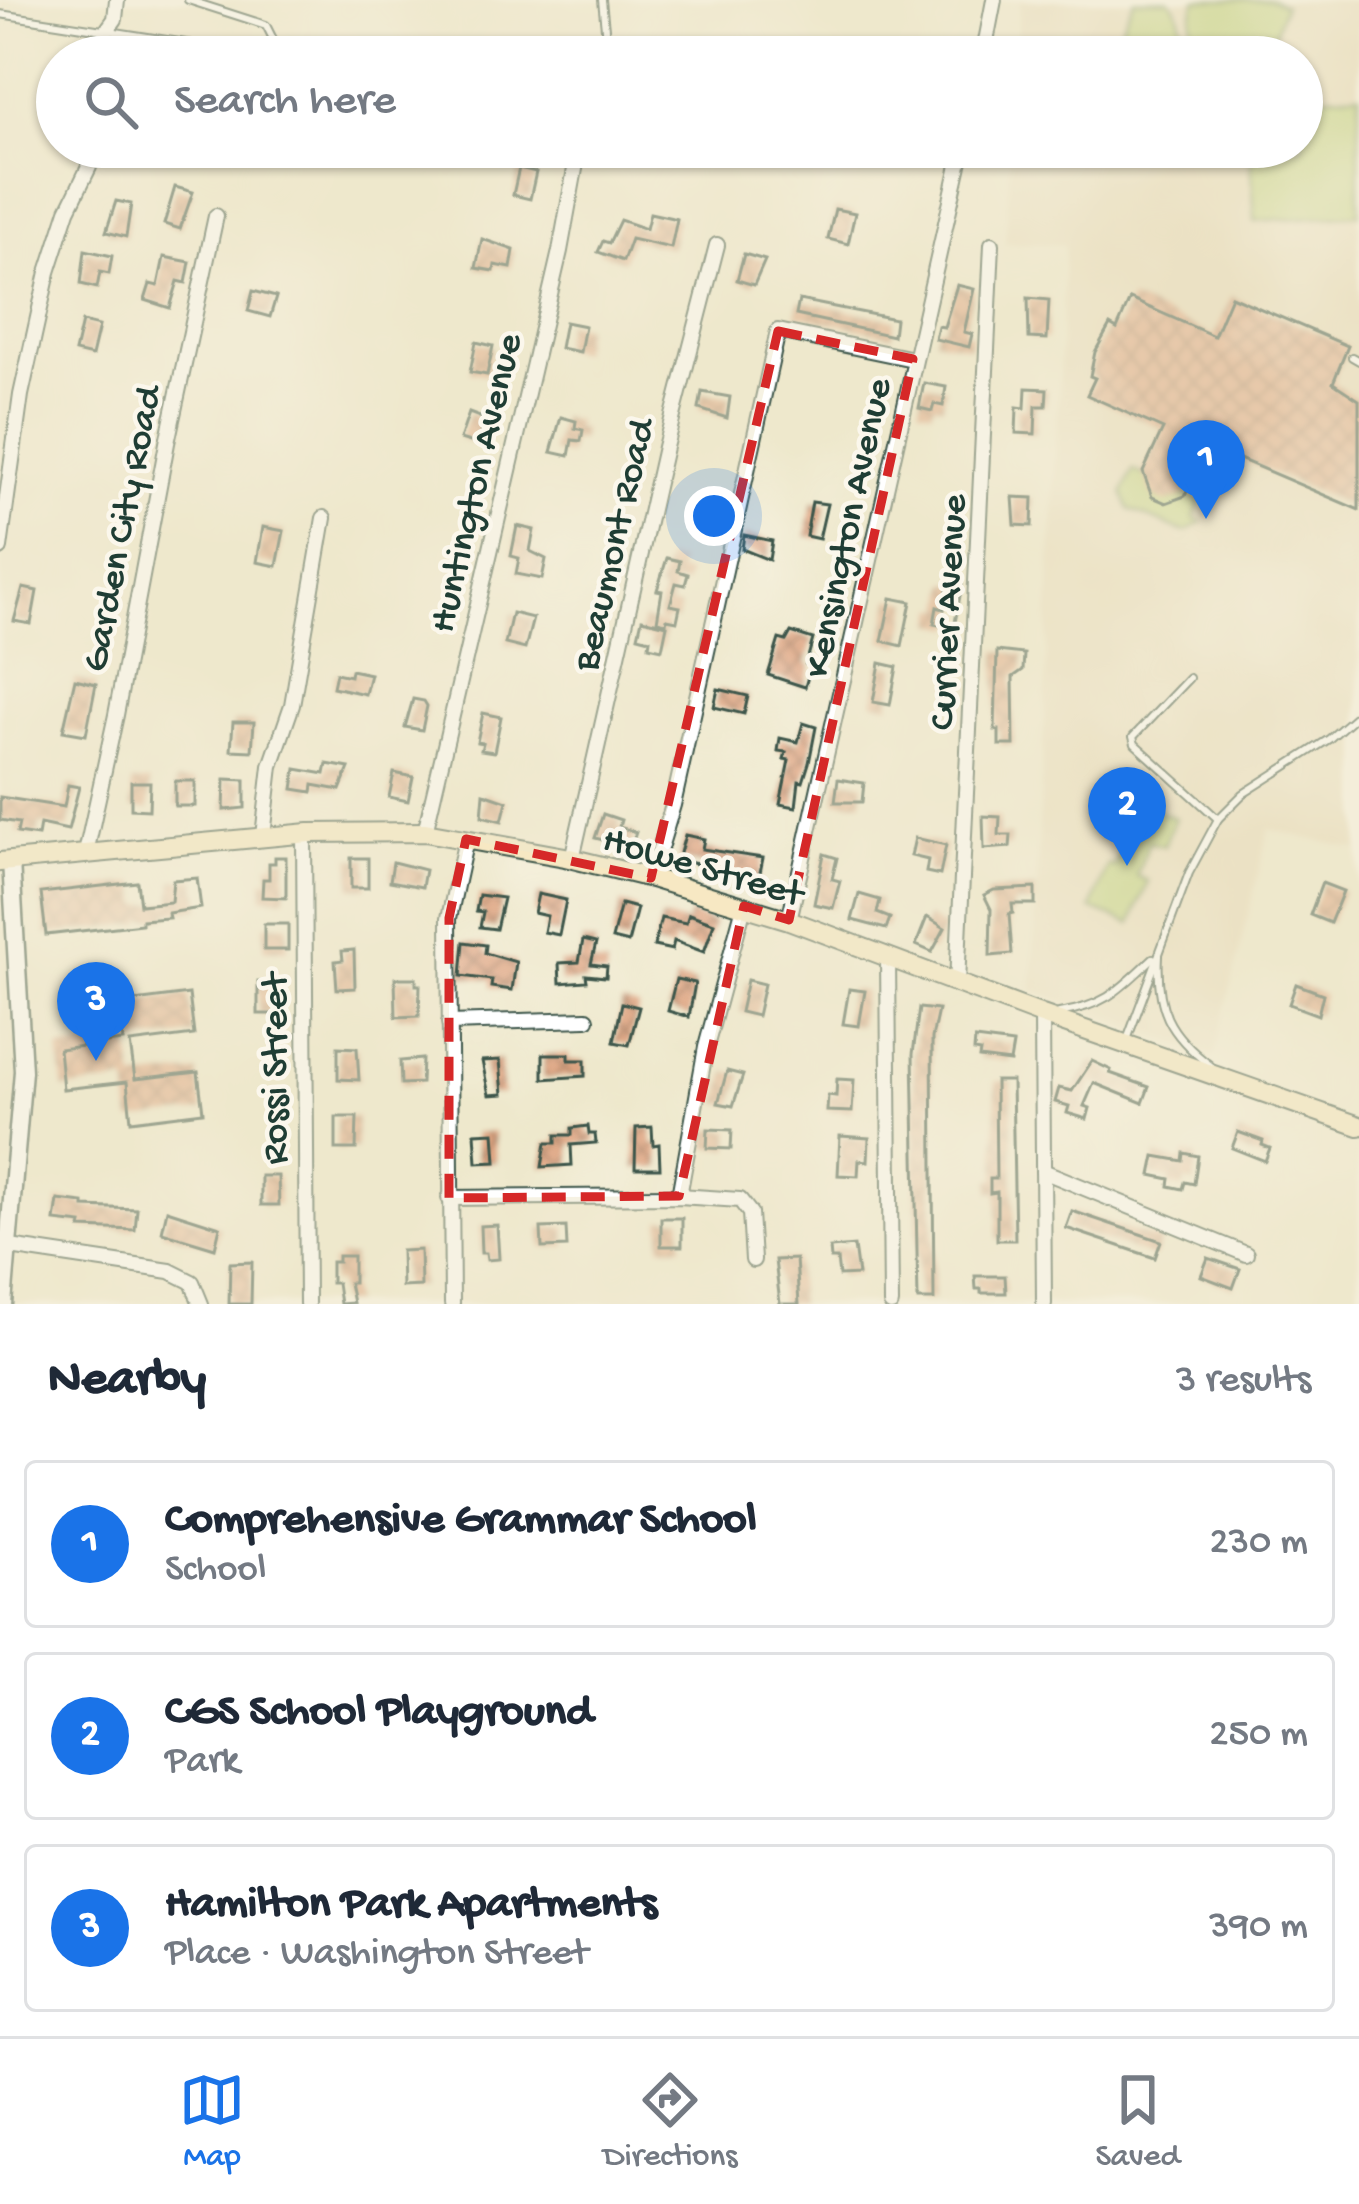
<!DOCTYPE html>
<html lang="en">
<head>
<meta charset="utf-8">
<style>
  :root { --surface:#fff; --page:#f2f2f3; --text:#1f2937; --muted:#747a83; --line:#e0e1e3; --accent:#1a73e8 }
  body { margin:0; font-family:"Gochi Hand",sans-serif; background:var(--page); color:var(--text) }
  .you { position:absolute; left:714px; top:516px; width:42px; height:42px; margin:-30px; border:9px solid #fff; border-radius:50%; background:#1a73e8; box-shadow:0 0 0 18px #1a73e833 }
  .badge { display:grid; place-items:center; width:78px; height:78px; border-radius:50%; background:var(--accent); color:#fff; font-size:39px; font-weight:700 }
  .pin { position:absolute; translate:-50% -99px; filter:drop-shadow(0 3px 6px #0008) }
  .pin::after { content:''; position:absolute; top:63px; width:42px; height:36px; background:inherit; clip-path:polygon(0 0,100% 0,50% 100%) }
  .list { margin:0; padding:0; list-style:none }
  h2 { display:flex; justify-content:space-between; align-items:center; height:156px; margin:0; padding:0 48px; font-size:51px }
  h2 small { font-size:39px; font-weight:400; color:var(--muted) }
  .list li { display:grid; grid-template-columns:78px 1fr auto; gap:36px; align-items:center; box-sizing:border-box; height:168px; margin:0 24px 24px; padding:0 24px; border:3px solid var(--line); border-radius:12px }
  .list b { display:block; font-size:45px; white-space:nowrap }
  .list p { margin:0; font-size:39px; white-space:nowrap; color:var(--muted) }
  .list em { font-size:39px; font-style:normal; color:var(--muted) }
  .icon { flex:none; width:66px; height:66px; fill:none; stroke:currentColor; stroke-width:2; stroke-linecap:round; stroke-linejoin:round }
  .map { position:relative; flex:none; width:1359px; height:1304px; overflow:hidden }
  .search { position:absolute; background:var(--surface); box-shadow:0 3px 9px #0004; left:36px; right:36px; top:36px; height:132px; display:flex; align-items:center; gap:30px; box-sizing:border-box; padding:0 42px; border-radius:66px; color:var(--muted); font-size:45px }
  .sheet { height:732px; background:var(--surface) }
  nav { display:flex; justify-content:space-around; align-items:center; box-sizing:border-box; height:168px; border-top:3px solid var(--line); background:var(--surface); font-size:33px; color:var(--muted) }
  nav a { display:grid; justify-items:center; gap:6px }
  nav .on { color:var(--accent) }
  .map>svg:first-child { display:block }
  .built { fill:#e7daba }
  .green { fill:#b8cd71; stroke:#6c8552; stroke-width:3 }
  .building { fill:url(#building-cross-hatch) }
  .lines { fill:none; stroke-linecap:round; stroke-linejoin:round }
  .service-casing { stroke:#3e574b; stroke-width:10 }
  .minor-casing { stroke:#3e574b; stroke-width:18 }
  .tertiary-casing { stroke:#3e574b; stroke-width:21 }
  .secondary-casing { stroke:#3e574b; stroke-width:22 }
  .service { stroke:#fff; stroke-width:6 }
  .minor { stroke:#fff; stroke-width:14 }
  .tertiary { stroke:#fff; stroke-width:16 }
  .secondary { stroke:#f7e8c3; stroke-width:18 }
  .marked { fill:none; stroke:#d62828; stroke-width:9; stroke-dasharray:24 15; stroke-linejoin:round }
  .labels { text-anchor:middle; stroke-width:9; stroke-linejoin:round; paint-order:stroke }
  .street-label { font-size:39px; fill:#1f3d34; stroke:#fbf7ec }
</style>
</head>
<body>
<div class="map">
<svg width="1359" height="1304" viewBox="0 0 1359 1304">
  <defs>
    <pattern id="building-cross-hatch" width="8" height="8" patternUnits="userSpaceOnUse" patternTransform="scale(3)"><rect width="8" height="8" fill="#dea481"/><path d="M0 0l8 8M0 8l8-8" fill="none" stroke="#b3876a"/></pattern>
  </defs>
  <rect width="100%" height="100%" fill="#fbf7ec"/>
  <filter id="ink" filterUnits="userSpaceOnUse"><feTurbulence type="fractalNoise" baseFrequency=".00833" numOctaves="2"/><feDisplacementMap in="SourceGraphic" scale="24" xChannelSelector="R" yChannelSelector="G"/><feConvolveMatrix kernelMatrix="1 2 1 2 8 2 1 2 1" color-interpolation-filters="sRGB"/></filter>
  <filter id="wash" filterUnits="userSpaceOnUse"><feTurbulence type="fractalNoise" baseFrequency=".004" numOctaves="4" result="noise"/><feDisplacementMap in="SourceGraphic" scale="48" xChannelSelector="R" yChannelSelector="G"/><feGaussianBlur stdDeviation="2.7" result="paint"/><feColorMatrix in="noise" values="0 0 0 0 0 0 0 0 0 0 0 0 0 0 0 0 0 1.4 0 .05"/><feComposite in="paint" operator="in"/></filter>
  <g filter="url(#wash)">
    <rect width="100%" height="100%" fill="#eee8cc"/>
    <polygon class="built" points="1020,0 1359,0 1359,850 1269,829 1214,1056 1032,990 1065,245 1005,243 1011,147 1302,147 1302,57 1016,57"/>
    <g class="green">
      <path d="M1134 0H1170C1189 20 1176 38 1191 57H1139L1113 45Z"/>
      <path d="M1196 0H1271L1284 5 1266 57H1200C1191 37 1189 21 1196 0Z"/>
      <polygon points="1359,93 1359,214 1255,221 1250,147 1302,147 1302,97"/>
      <polygon points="1133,470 1201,501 1194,518 1202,522 1186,532 1178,530 1129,509 1123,493"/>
      <polygon points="1148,808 1175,818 1164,846 1149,842 1136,876 1148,881 1131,924 1091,909 1108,865 1114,867 1126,835 1136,838"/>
    </g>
    <g id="blocks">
      <g class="building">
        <polygon points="519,168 536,172 530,199 513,195"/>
        <polygon points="175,187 193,192 180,229 164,224"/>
        <polygon points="116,201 131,204 126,237 106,232"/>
        <polygon points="835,209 855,213 848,244 828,239"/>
        <polygon points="650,213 677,219 671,248 631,239 623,261 598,252 603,241 609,243 620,220 646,229"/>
        <polygon points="482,239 514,250 511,268 495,265 494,271 476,268"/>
        <polygon points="85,250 112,256 109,274 100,272 97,288 81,284"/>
        <polygon points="744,254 765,260 754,285 737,280"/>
        <polygon points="164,257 190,262 186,283 178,281 170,308 145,300 150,284 158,286"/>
        <polygon points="957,285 974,289 964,332 972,334 969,347 935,339 938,326 944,327"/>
        <polygon points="253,291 276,297 270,317 248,311"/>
        <polygon points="1231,296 1348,346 1333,383 1359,400 1359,510 1235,457 1233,462 1209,452 1195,486 1190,484 1185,496 1166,503 1152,497 1143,472 1163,429 1087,395 1095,378 1090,376 1095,352 1110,325 1117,329 1130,299 1214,336"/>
        <polygon points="1028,298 1049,300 1047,339 1029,338"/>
        <polygon points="799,300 895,319 893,336 796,315"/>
        <polygon points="82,322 99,326 92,356 75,352"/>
        <polygon points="565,322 585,326 580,352 560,348"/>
        <polygon points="476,342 493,346 487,375 470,372"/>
        <polygon points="924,383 946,387 943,406 934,404 932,411 919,408"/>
        <polygon points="1026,388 1047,389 1046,406 1036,406 1035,434 1016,433 1017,407 1025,408"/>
        <polygon points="702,392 730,397 727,418 699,409"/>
        <polygon points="469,413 485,419 477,444 460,439"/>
        <polygon points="561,417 576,421 575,428 583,430 581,441 572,440 569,456 551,452"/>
        <polygon points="1013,497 1033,498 1032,526 1015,525"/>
        <polygon points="812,502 827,504 819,539 806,536"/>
        <polygon points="517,526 534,530 530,551 546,559 542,579 516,574 519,558 511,556"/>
        <polygon points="263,527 284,531 277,566 257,562"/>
        <polygon points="744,535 772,541 769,560 742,549"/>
        <polygon points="667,558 680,561 678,571 688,574 685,585 676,583 670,605 680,607 677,621 667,619 666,623 657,621 662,591 657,590"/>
        <polygon points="948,583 962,585 954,628 934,624 937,607 944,609"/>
        <polygon points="23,588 37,591 31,624 14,621"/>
        <polygon points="891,598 911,602 902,646 882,641"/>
        <polygon points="512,613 533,618 525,649 505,644"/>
        <polygon points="642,619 667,625 662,649 649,646 650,639 638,636"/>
        <polygon points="791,632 813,639 806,664 811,666 805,687 768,675 779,639 786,641"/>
        <polygon points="997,651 1024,654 1023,670 1013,677 1014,745 999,745 999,730 995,730"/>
        <polygon points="880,663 897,667 890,705 873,702"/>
        <polygon points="351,670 370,674 365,694 333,687 336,673 350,676"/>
        <polygon points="75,679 96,684 86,735 63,731"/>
        <polygon points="718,689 748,696 744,714 714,707"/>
        <polygon points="413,699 424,701 427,706 422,730 405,727"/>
        <polygon points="483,713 501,717 494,752 481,750 483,743 477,742"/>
        <polygon points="233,722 254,722 252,751 231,750"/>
        <polygon points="803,723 816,727 809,763 803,782 799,781 796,807 780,804 789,760 784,759 786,752 778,751 780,738 798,742"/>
        <polygon points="327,764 349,768 340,790 313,785 312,792 293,789 296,769 325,774"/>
        <polygon points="394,773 413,777 408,801 389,797"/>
        <polygon points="225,779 245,780 245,808 224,810"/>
        <polygon points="838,779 864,783 862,802 835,802"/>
        <rect x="175" y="781" width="20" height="25"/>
        <polygon points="131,782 150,782 149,810 131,809"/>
        <polygon points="68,785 79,787 68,830 40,824 38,836 17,833 19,823 0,820 0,797 64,807"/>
        <polygon points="484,793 507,801 502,821 482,816"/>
        <polygon points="603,814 621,820 619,827 636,832 631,847 595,838"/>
        <polygon points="983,816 1000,817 999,835 1011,835 1010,847 984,849"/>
        <polygon points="685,835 704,839 702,849 763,858 758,882 744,883 744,879 735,877 736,872 678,860"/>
        <polygon points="915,838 946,845 940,875 926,872 928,860 911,856"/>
        <polygon points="824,854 837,858 832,879 840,881 833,908 814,904"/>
        <polygon points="275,857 286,857 286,898 262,897 263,879 269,879 269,863 275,863"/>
        <rect x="351" y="858" width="17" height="30"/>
        <polygon points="393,862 425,870 422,887 390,881"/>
        <polygon points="197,878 201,908 168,913 169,918 142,920 142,924 46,935 41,893 137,882 140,905 171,902 173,880"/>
        <polygon points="1322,883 1343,891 1330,923 1310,915"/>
        <polygon points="1035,888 1035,904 1012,904 1013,913 1009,914 1012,954 990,956 991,909 984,895 994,890"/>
        <polygon points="538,894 566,900 559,935 544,932 547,916 534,913"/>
        <polygon points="859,894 880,900 877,913 890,918 886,929 852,920"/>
        <polygon points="479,895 503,898 496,929 480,927 483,912 476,911"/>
        <polygon points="621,904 637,908 628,943 612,939"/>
        <polygon points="689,914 714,923 704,952 674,941 672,950 654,946 661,918 686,923"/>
        <polygon points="927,917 945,928 932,952 916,945"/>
        <rect x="264" y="924" width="24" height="26"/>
        <polygon points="583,940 596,943 591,964 607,966 606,977 586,975 587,981 560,983 559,963 579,962"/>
        <polygon points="464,942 486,945 485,953 516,962 512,990 491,987 492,980 461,976"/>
        <polygon points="354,950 355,988 337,989 335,961 343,960 342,951"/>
        <polygon points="395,978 416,978 416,985 420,985 419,1016 396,1017"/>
        <polygon points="676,979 695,983 689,1017 668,1011"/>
        <polygon points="747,980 764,984 757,1016 740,1012"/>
        <polygon points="258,982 278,982 276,1014 258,1014"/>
        <polygon points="1296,984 1323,994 1318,1015 1289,1004"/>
        <polygon points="849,989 865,991 859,1026 843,1024"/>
        <polygon points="189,994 194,1035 130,1043 135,1079 198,1072 203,1112 131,1121 127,1082 63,1089 59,1049 123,1041 119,1003"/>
        <polygon points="622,1003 639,1007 629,1045 614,1042"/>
        <polygon points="919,1008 938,1010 932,1038 934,1300 918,1300 913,1054"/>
        <polygon points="975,1039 1013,1044 1010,1062 979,1058 980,1052 974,1051"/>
        <polygon points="338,1047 357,1048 359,1080 338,1079"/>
        <polygon points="543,1054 569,1054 569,1060 585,1060 585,1076 543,1079"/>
        <polygon points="422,1059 421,1083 401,1084 400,1061"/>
        <polygon points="500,1060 503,1094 489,1095 482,1061"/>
        <polygon points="1092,1061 1111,1070 1110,1073 1149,1087 1143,1103 1094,1083 1084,1106 1090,1108 1087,1119 1067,1113 1069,1106 1055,1102 1059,1088 1072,1091"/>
        <polygon points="727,1071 743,1075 733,1106 718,1103"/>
        <polygon points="837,1079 854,1080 852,1112 827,1111 828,1095 836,1096"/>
        <polygon points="995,1081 1012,1081 1015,1240 997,1240 997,1192 990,1193 990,1179 996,1179"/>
        <polygon points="336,1117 357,1117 356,1149 336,1149"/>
        <polygon points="588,1126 589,1134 595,1134 596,1143 571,1145 572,1165 542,1167 546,1143 556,1143 556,1135 572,1135 572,1128"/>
        <polygon points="652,1127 653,1145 659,1144 660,1168 635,1168 636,1128"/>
        <polygon points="708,1129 732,1130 731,1149 707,1148"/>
        <polygon points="494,1132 496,1162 477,1163 475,1133"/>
        <polygon points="1238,1132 1263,1141 1262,1145 1270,1148 1265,1161 1232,1148"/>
        <polygon points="840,1136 869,1138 868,1161 859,1160 858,1176 838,1175"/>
        <polygon points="1184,1153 1198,1156 1194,1184 1185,1182 1183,1189 1169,1186 1170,1179 1151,1175 1155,1156 1183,1161"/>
        <polygon points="261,1176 278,1176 279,1205 261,1205"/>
        <polygon points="58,1200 84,1203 84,1207 137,1209 135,1230 81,1228 82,1224 55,1221"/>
        <polygon points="167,1210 220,1227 215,1248 162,1232"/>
        <polygon points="1072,1211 1161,1241 1155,1258 1066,1228"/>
        <rect x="661" y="1218" width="21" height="28"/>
        <polygon points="497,1225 499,1259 487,1260 486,1253 481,1253 480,1226"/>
        <polygon points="566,1227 567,1247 542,1248 541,1228"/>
        <polygon points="854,1246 858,1275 839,1276 837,1259 831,1259 830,1248"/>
        <polygon points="420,1250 421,1286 402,1287 401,1251"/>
        <polygon points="338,1256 353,1256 353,1283 349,1283 353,1303 340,1304 337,1283 331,1283 331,1262 338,1262"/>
        <polygon points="1208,1258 1240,1269 1233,1288 1201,1276"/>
        <polygon points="796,1259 799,1304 780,1304 775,1260"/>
        <polygon points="252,1262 251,1304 229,1304 230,1263"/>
        <polygon points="975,1276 1005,1276 1006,1293 981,1293 981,1289 976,1289"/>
      </g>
    </g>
  </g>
  <g filter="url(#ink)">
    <use href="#blocks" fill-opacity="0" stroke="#3e574b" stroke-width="3"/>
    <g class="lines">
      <g class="service-casing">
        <g id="service">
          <polyline points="188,0 266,25 282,57"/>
          <polyline points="602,0 606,38"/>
          <polyline points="0,14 276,57"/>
          <polyline points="1352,357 1359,361"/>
          <polyline points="1189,678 1133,737 1135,744 1218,819"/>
          <path d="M1159 955C1156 1008 1168 1034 1211 1066"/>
          <path d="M1059 1013C1107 1005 1119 990 1153 958"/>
          <polyline points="1127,1040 1189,873 1218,819 1243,794 1329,739 1359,713"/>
        </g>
      </g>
      <g class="minor-casing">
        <g id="minor">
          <polyline points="105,33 115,19 117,0"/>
          <polyline points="602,57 606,40"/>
          <polyline points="983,57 994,0"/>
          <polyline points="0,548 21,395 48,272 68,210 89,167"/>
          <polyline points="425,832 560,251 579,147"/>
          <polyline points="304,833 307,1304"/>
          <polyline points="263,836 271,766 292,705 324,518"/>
          <polyline points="86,853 116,715 167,443 216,216"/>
          <polyline points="572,859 665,447 717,245"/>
          <polyline points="651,878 673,805 778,331 913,359"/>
          <polyline points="789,920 963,147"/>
          <polyline points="888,956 891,1304"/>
          <polyline points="957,983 992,244"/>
          <polyline points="1042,1015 1044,1304"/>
          <polyline points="449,1023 587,1019"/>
          <polyline points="1043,1171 1246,1254"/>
          <polyline points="679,1196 706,1047 744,906"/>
          <polyline points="449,1198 679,1196 740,1200 750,1213 753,1260"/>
          <polyline points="10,1247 170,1271 192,1282 201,1304"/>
          <polyline points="452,1304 449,918 466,839"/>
        </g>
      </g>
      <g class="tertiary-casing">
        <polyline id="tertiary" points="3,1304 23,1071 11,861"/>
      </g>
      <g class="secondary-casing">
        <polyline id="secondary" points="0,862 309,833 425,832 565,857 651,878 789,920 1042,1015 1359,1126"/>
      </g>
      <use href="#service" class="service"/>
      <use href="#minor" class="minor"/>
      <use href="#tertiary" class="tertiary"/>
      <use href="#secondary" class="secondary"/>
    </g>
  </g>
  <path d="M0 0H1359V1304H0ZM778 331 913 359 789 920 744 906 679 1196 449 1198V918L466 839 651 878Z" fill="#eee8cc" fill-opacity=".55" fill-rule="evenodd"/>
  <path class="marked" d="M778 331 913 359 789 920 744 906 679 1196 449 1198V918L466 839 651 878Z"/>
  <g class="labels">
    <g class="street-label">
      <text transform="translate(472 482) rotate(-77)" y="14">Huntington Avenue</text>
      <text transform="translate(844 527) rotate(-78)" y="14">Kensington Avenue</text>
      <text transform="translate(118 528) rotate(-79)" y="14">Garden City Road</text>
      <text transform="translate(610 544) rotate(-77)" y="14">Beaumont Road</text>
      <text transform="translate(944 612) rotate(-87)" y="14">Currier Avenue</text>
      <text transform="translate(704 863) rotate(16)" y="14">Howe Street</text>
      <text transform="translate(271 1069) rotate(-90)" y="14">Rossi Street</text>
    </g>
  </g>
</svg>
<div class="you"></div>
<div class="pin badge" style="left:1206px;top:519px">1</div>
<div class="pin badge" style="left:1127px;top:866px">2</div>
<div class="pin badge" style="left:96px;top:1061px">3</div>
<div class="search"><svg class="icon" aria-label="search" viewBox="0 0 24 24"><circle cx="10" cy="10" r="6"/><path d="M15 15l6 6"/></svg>Search here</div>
</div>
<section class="sheet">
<h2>Nearby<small>3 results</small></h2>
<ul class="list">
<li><span class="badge">1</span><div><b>Comprehensive Grammar School</b><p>School</p></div><em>230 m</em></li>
<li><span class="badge">2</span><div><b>CGS School Playground</b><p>Park</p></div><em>250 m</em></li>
<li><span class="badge">3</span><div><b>Hamilton Park Apartments</b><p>Place · Washington Street</p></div><em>390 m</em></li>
</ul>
</section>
<nav>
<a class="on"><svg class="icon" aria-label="map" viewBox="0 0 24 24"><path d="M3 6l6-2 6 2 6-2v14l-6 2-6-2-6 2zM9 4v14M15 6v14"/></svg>Map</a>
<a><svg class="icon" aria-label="directions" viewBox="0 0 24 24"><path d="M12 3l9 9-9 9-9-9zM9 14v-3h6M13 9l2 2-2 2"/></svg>Directions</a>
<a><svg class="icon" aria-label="saved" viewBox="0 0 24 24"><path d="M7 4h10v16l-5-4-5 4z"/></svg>Saved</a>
</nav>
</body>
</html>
